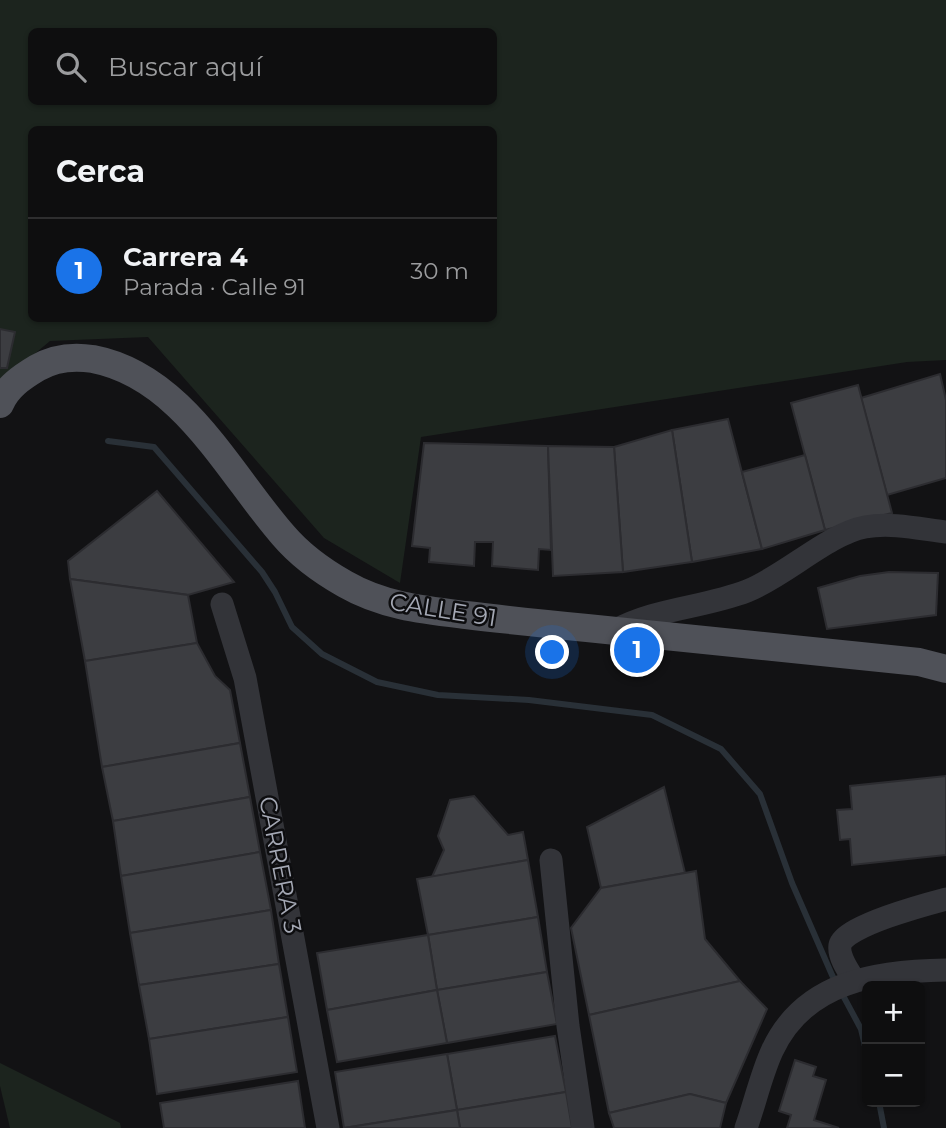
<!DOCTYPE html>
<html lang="es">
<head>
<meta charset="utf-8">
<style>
  :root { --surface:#0e0e0f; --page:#1c1c1d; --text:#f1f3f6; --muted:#9b9c9e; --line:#2e2e2f; --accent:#1a73e8 }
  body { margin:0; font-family:Montserrat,sans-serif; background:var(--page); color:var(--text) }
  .controls { position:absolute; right:21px; bottom:21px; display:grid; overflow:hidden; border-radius:10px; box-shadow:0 2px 5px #0004 }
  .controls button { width:63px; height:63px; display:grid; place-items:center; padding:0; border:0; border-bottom:2px solid var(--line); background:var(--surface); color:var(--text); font:35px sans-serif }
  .you { position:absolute; left:553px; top:653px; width:24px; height:24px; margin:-18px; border:5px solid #fff; border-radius:50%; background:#1a73e8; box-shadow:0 0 0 10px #1a73e833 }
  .badge { display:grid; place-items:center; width:46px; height:46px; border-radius:50%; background:var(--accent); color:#fff; font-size:23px; font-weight:700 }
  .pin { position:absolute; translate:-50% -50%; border:4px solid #fff; box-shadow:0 2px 7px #0006 }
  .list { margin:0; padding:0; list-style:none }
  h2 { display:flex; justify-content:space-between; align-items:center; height:91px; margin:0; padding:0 28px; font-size:30px }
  h2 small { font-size:23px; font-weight:400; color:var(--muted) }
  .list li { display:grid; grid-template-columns:46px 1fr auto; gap:21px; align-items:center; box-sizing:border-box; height:105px; padding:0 28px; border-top:2px solid var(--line) }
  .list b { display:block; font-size:26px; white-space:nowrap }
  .list p { margin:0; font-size:23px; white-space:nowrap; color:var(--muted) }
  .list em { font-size:23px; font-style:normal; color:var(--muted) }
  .icon { flex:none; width:38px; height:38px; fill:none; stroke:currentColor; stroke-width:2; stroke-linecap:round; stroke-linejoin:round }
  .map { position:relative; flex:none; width:946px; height:1128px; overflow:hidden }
  .search { position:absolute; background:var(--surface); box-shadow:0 2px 5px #0004; left:28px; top:28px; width:469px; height:77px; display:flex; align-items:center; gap:18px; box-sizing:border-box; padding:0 24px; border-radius:10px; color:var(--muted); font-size:26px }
  .panel { position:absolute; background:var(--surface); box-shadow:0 2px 5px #0004; left:28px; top:126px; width:469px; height:196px; border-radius:10px }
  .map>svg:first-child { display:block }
  .green { fill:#1c241e; fill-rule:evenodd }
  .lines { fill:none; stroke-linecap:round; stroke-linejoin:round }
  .stream { stroke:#293037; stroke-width:6 }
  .building { fill:#3c3d41; stroke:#2c2c30; stroke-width:2 }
  .minor { stroke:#333439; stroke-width:23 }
  .major { stroke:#4f5158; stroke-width:28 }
  .labels { text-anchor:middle; stroke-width:5; stroke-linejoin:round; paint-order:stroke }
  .street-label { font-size:24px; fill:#a4a8b4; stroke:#0d0d0f }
</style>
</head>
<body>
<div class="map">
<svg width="946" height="1128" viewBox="0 0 946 1128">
  <rect width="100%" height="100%" fill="#121214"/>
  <g class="green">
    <path d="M0 0H946V360L907 362 421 437 400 583 324 538 148 337 50 341 0 383ZM32 32H494V102H32ZM32 130H494V318H32Z"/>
    <polygon points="0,1063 120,1123 121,1128 10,1128 0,1086"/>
  </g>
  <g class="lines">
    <g class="stream">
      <polyline points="108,441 154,447 262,572 275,592 292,627 322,654 377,682 438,695 529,700 652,715 721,749 760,794 792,883 832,975 861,1029 867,1055"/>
      <polyline points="879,1102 884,1128"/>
    </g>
  </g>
  <g class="building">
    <polygon points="0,329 15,332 7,368 0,368"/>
    <polygon points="940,374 946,400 946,478 887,495 861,398"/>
    <polygon points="858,385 892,513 825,530 791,403"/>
    <polygon points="728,419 762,549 692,562 672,430"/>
    <polygon points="672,430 692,562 623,572 614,447"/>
    <polygon points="424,443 548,446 551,550 539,549 538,570 492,566 493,542 475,542 474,566 429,562 430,548 412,546"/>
    <polygon points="548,446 614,447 623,572 553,576"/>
    <polygon points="805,455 825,530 762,549 742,472"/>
    <polygon points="157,491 234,582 188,595 70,579 68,561"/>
    <polygon points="889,572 938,573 936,615 827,629 818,588 860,576"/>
    <polygon points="70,579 188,595 197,643 85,661"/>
    <polygon points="197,643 215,676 230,690 240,743 102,767 85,661"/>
    <polygon points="240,743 250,797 113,821 102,767"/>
    <polygon points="946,776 946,855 852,865 850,839 840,840 837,810 852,809 850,786"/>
    <polygon points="664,787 685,873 601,888 587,827"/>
    <polygon points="474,796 508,835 523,832 528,860 432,877 444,850 438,836 450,800"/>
    <polygon points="250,797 260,852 121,876 113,821"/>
    <polygon points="260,852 271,910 130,933 121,876"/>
    <polygon points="528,860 538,917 428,935 417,879"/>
    <polygon points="696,871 705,939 740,981 589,1015 571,928 601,888"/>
    <polygon points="271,910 279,964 139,985 130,933"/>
    <polygon points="538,917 547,972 437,990 428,935"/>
    <polygon points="428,935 437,990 327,1010 317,953"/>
    <polygon points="279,964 288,1017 149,1039 139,985"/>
    <polygon points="547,972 557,1024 447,1043 437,990"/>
    <polygon points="740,981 767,1009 726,1103 690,1094 609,1113 589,1015"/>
    <polygon points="437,990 447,1043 337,1062 327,1010"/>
    <polygon points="288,1017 297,1072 157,1094 149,1039"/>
    <polygon points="555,1036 566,1092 457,1110 447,1054"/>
    <polygon points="447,1054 457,1110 344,1128 335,1072"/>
    <polygon points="795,1060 816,1067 813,1076 826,1080 814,1120 839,1128 787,1128 791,1115 779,1111"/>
    <polygon points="298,1081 305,1128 164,1128 160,1103"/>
    <polygon points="566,1092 572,1128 460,1128 457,1110"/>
    <polygon points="690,1094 726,1103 720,1128 614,1128 609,1113"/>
    <polygon points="457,1110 460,1128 344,1128"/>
  </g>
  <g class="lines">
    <g class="minor">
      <polyline points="222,604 245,678 328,1128"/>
      <path d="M614 631C656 608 703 608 747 591 785 576 828 534 865 527 891 522 921 529 946 532"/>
      <polyline points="551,860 568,1026 583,1128"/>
      <path d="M855 981C849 972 838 957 840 945 844 926 927 904 946 899"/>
      <path d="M746 1128C755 1103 761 1075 772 1051 804 981 877 971 946 970"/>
    </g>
    <path class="major" d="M0 404C7 387 22 377 37 368 54 358 74 356 93 359 182 376 228 472 283 535 300 555 322 571 345 584 383 606 424 610 466 615 507 620 547 624 587 628 698 639 808 651 919 662L946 669"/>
  </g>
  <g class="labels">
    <g class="street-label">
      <text transform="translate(443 610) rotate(9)" y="8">CALLE 91</text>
      <text transform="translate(280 865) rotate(79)" y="8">CARRERA 3</text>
    </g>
  </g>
</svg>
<div class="controls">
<button>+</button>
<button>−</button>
</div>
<div class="you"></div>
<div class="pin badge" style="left:637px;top:650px">1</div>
<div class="search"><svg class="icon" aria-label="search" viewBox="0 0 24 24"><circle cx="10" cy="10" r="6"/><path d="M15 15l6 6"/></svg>Buscar aquí</div>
<section class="panel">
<h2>Cerca<small></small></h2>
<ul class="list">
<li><span class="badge">1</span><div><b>Carrera 4</b><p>Parada · Calle 91</p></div><em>30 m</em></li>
</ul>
</section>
</div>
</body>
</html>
